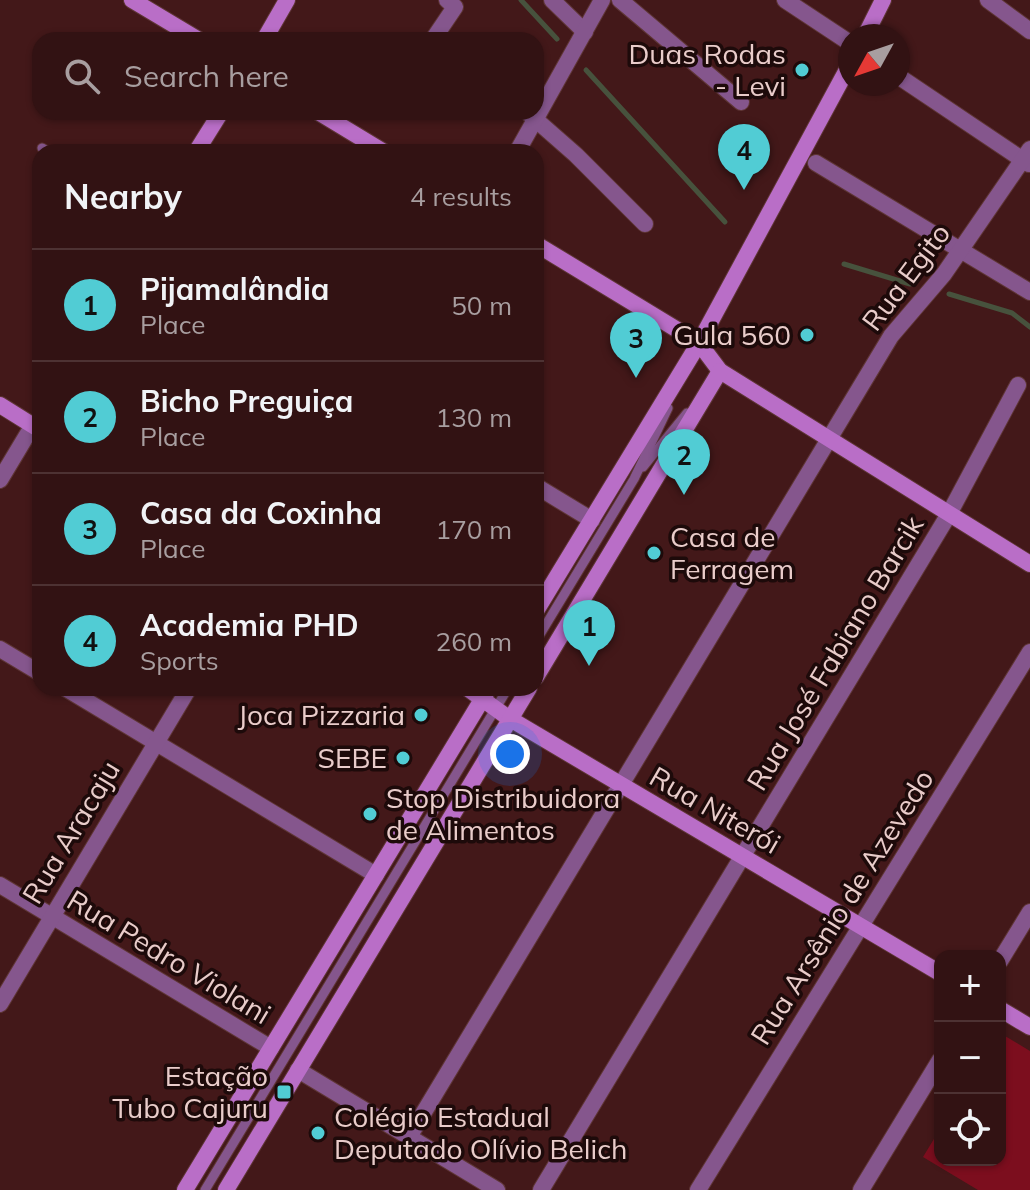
<!DOCTYPE html>
<html lang="en">
<head>
<meta charset="utf-8">
<style>
  :root { --surface:#321213; --page:#3a1b1c; --text:#f1f3f6; --muted:#a89ea0; --line:#4d3233; --accent:#51ccd4 }
  body { margin:0; font-family:Mulish,sans-serif; background:var(--page); color:var(--text) }
  .controls { position:absolute; right:24px; bottom:24px; display:grid; overflow:hidden; border-radius:16px; box-shadow:0 2px 6px #0004 }
  .controls button { width:72px; height:72px; display:grid; place-items:center; padding:0; border:0; border-bottom:2px solid var(--line); background:var(--surface); color:var(--text); font:40px sans-serif }
  .compass { position:absolute; left:838px; top:24px; width:72px; height:72px; border-radius:50%; background:var(--surface); box-shadow:0 2px 6px #0004; rotate:230deg }
  .you { position:absolute; left:510px; top:754px; width:28px; height:28px; margin:-20px; border:6px solid #fff; border-radius:50%; background:#1a73e8; box-shadow:0 0 0 12px #1a73e833 }
  .badge { display:grid; place-items:center; width:52px; height:52px; border-radius:50%; background:var(--accent); color:#111; font-size:26px; font-weight:700 }
  .pin { position:absolute; translate:-50% -66px; filter:drop-shadow(0 2px 4px #0008) }
  .pin::after { content:''; position:absolute; top:42px; width:28px; height:24px; background:inherit; clip-path:polygon(0 0,100% 0,50% 100%) }
  .list { margin:0; padding:0; list-style:none }
  h2 { display:flex; justify-content:space-between; align-items:center; height:104px; margin:0; padding:0 32px; font-size:34px }
  h2 small { font-size:26px; font-weight:400; color:var(--muted) }
  .list li { display:grid; grid-template-columns:52px 1fr auto; gap:24px; align-items:center; box-sizing:border-box; height:112px; padding:0 32px; border-top:2px solid var(--line) }
  .list b { display:block; font-size:30px; white-space:nowrap }
  .list p { margin:0; font-size:26px; white-space:nowrap; color:var(--muted) }
  .list em { font-size:26px; font-style:normal; color:var(--muted) }
  .icon { flex:none; width:44px; height:44px; fill:none; stroke:currentColor; stroke-width:2; stroke-linecap:round; stroke-linejoin:round }
  .map { position:relative; flex:none; width:1030px; height:1190px; overflow:hidden }
  .search { position:absolute; background:var(--surface); box-shadow:0 2px 6px #0004; left:32px; top:32px; width:512px; height:88px; display:flex; align-items:center; gap:20px; box-sizing:border-box; padding:0 28px; border-radius:24px; color:var(--muted); font-size:30px }
  .panel { position:absolute; background:var(--surface); box-shadow:0 2px 6px #0004; left:32px; top:144px; width:512px; height:552px; border-radius:24px }
  .map>svg:first-child { display:block }
  .green { fill:#7c0e1e }
  .lines { fill:none; stroke-linecap:round; stroke-linejoin:round }
  .stream { stroke:#47523d; stroke-width:5 }
  .lane-casing { stroke:#5e3535; stroke-width:11 }
  .street-casing { stroke:#5e3535; stroke-width:18 }
  .secondary-casing { stroke:#5e3535; stroke-width:18 }
  .lane { stroke:#85568d; stroke-width:9 }
  .street { stroke:#85568d; stroke-width:16 }
  .secondary { stroke:#b96ec7; stroke-width:16 }
  .poi-dot { fill:#51ccd4; stroke:#1d0a0a; stroke-width:3 }
  .labels { text-anchor:middle; stroke-width:7; stroke-linejoin:round; paint-order:stroke }
  .poi-label { font-size:28px; fill:#e9ccca; stroke:#1d0a0a; text-anchor:end }
  .street-label { font-size:28px; fill:#e9ccca; stroke:#1d0a0a }
</style>
</head>
<body>
<div class="map">
<svg width="1030" height="1190" viewBox="0 0 1030 1190">
  <rect width="100%" height="100%" fill="#431819"/>
  <polygon class="green" points="1000,1033 1030,1051 1030,1190 978,1190 923,1157 940,1129 940,1160 1000,1160"/>
  <g class="lines">
    <g class="stream">
      <polyline points="521,0 557,39"/>
      <polyline points="586,70 725,222"/>
      <polyline points="844,264 910,284"/>
      <polyline points="949,294 1012,313 1030,327"/>
    </g>
    <g class="lane-casing">
      <g id="lane">
        <polyline points="42,148 49,152"/>
        <polyline points="643,467 687,413"/>
        <polyline points="536,641 634,479 668,408"/>
        <polyline points="205,1190 508,688"/>
      </g>
    </g>
    <g class="street-casing">
      <g id="street">
        <polyline points="552,0 585,32"/>
        <polyline points="620,0 741,102"/>
        <polyline points="785,0 850,43"/>
        <polyline points="988,0 1030,31"/>
        <polyline points="437,40 434,38 455,7 447,0"/>
        <polyline points="898,76 1029,164"/>
        <polyline points="527,112 576,155 645,224"/>
        <polyline points="517,152 602,0"/>
        <polyline points="816,163 1030,292"/>
        <polyline points="0,480 33,425"/>
        <polyline points="536,486 592,520"/>
        <polyline points="0,649 40,673"/>
        <polyline points="65,688 376,875"/>
        <polyline points="0,885 271,1048"/>
        <polyline points="1000,961 1030,912"/>
        <polyline points="0,1004 189,688"/>
        <polyline points="298,1070 497,1190"/>
        <polyline points="409,1137 891,336 944,274 1030,149"/>
        <polyline points="541,1190 949,514 1018,385"/>
        <polyline points="698,1190 1030,652"/>
        <polyline points="861,1190 940,1060"/>
      </g>
    </g>
    <g class="secondary-casing">
      <g id="secondary">
        <polyline points="132,0 199,40"/>
        <polyline points="865,36 883,0"/>
        <polyline points="264,40 287,0"/>
        <polyline points="318,112 384,152"/>
        <polyline points="196,152 221,112"/>
        <polyline points="536,244 699,343 720,371 1030,564"/>
        <polyline points="0,405 40,430"/>
        <polyline points="536,611 699,343 850,64"/>
        <polyline points="536,677 720,371"/>
        <polyline points="467,688 510,719 940,973"/>
        <polyline points="1000,1009 1030,1027"/>
        <polyline points="185,1190 489,688"/>
        <polyline points="226,1190 529,688"/>
      </g>
    </g>
    <use href="#lane" class="lane"/>
    <use href="#street" class="street"/>
    <use href="#secondary" class="secondary"/>
  </g>
  <g class="poi-dot">
    <circle cx="802" cy="70" r="8"/>
    <circle cx="807" cy="335" r="8"/>
    <circle cx="654" cy="553" r="8"/>
    <circle cx="421" cy="715" r="8"/>
    <circle cx="403" cy="758" r="8"/>
    <circle cx="370" cy="814" r="8"/>
    <rect x="276" y="1084" width="16" height="16" rx="4"/>
    <circle cx="318" cy="1133" r="8"/>
  </g>
  <g class="labels">
    <g class="poi-label">
      <text x="786" y="64">Duas Rodas<tspan x="786" dy="32">- Levi</tspan></text>
      <text x="791" y="345">Gula 560</text>
      <text x="670" y="547" text-anchor="start">Casa de<tspan x="670" dy="32">Ferragem</tspan></text>
      <text x="405" y="725">Joca Pizzaria</text>
      <text x="387" y="768">SEBE</text>
      <text x="386" y="808" text-anchor="start">Stop Distribuidora<tspan x="386" dy="32">de Alimentos</tspan></text>
      <text x="268" y="1086">Estação<tspan x="268" dy="32">Tubo Cajuru</tspan></text>
      <text x="334" y="1127" text-anchor="start">Colégio Estadual<tspan x="334" dy="32">Deputado Olívio Belich</tspan></text>
    </g>
    <g class="street-label">
      <text transform="translate(906 277) rotate(-53)" y="10">Rua Egito</text>
      <text transform="translate(835 653) rotate(-59)" y="10">Rua José Fabiano Barcik</text>
      <text transform="translate(715 810) rotate(30)" y="10">Rua Niterói</text>
      <text transform="translate(71 832) rotate(-59)" y="10">Rua Aracaju</text>
      <text transform="translate(842 907) rotate(-58)" y="10">Rua Arsênio de Azevedo</text>
      <text transform="translate(169 957) rotate(31)" y="10">Rua Pedro Violani</text>
    </g>
  </g>
</svg>
<div class="controls">
<button>+</button>
<button>−</button>
<button><svg class="icon" aria-label="locate" viewBox="0 0 24 24"><circle cx="12" cy="12" r="6"/><path d="M12 2v4M12 18v4M2 12h4M18 12h4"/></svg></button>
</div>
<svg class="compass" viewBox="-18 -18 36 36"><path d="M0-13l5 13h-10z" fill="#e53935"/><path d="M0 13l5-13h-10z" fill="#a89ea0"/></svg>
<div class="you"></div>
<div class="pin badge" style="left:589px;top:666px">1</div>
<div class="pin badge" style="left:684px;top:495px">2</div>
<div class="pin badge" style="left:636px;top:378px">3</div>
<div class="pin badge" style="left:744px;top:190px">4</div>
<div class="search"><svg class="icon" aria-label="search" viewBox="0 0 24 24"><circle cx="10" cy="10" r="6"/><path d="M15 15l6 6"/></svg>Search here</div>
<section class="panel">
<h2>Nearby<small>4 results</small></h2>
<ul class="list">
<li><span class="badge">1</span><div><b>Pijamalândia</b><p>Place</p></div><em>50 m</em></li>
<li><span class="badge">2</span><div><b>Bicho Preguiça</b><p>Place</p></div><em>130 m</em></li>
<li><span class="badge">3</span><div><b>Casa da Coxinha</b><p>Place</p></div><em>170 m</em></li>
<li><span class="badge">4</span><div><b>Academia PHD</b><p>Sports</p></div><em>260 m</em></li>
</ul>
</section>
</div>
</body>
</html>
